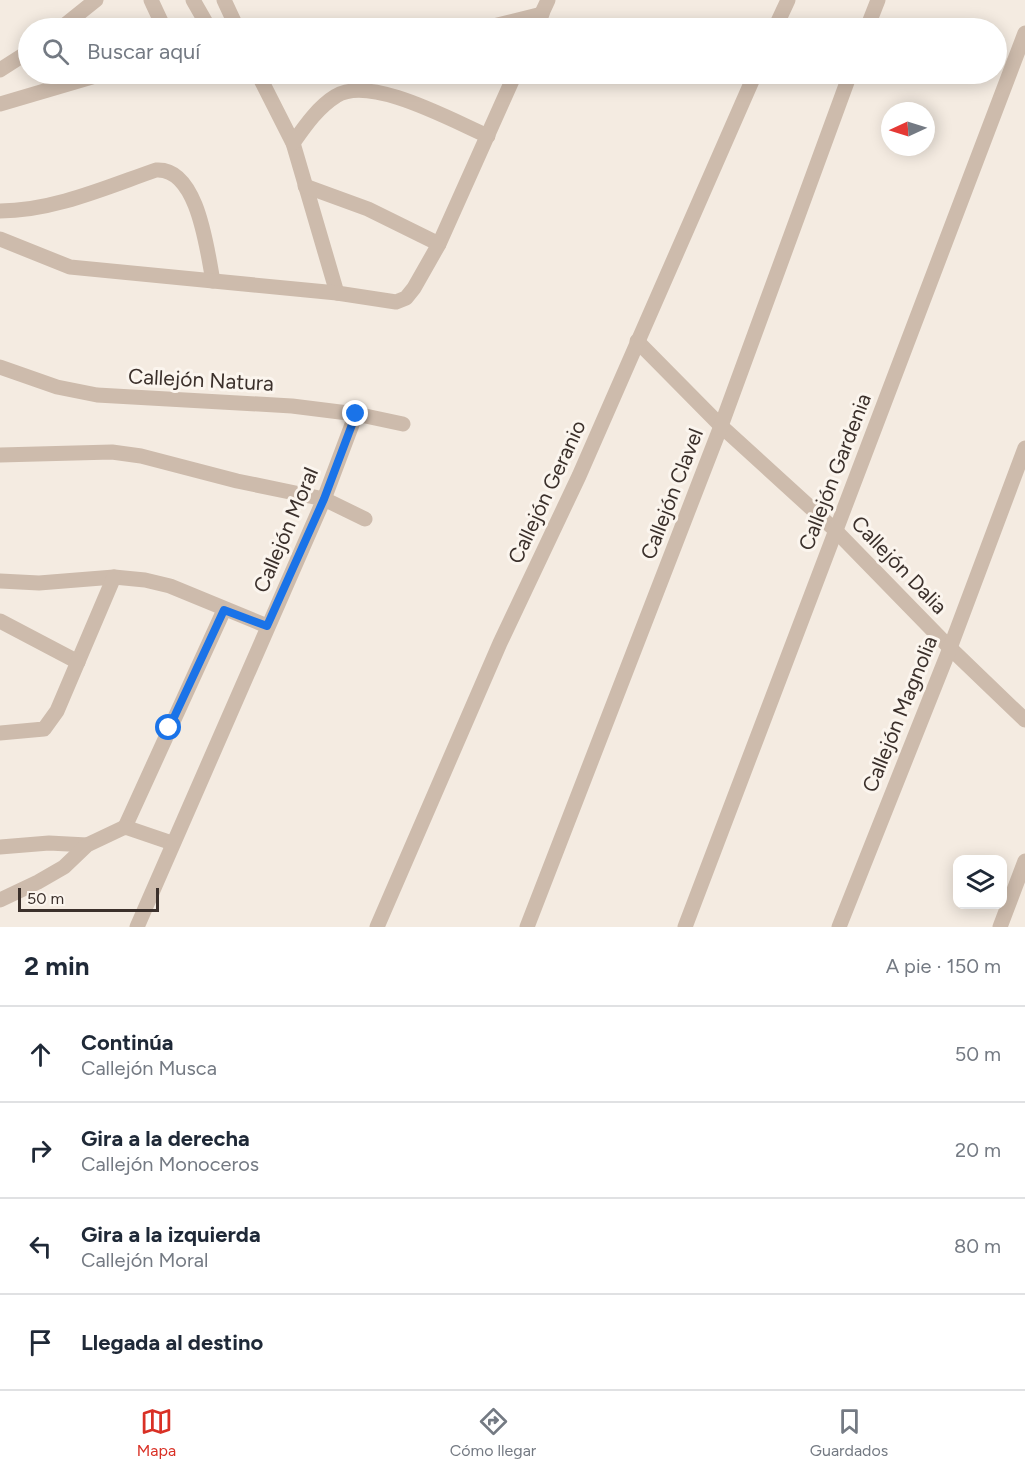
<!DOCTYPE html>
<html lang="es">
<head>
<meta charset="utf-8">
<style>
  :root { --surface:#fff; --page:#f2f2f3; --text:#1f2937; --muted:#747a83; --line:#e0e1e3; --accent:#d93025 }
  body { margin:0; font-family:Figtree,sans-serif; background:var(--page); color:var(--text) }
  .controls { position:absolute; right:18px; bottom:18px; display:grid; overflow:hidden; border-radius:12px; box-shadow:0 3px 15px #0003 }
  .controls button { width:54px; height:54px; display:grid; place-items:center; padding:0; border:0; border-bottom:2px solid var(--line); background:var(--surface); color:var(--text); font:30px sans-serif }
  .compass { position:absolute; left:881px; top:102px; width:54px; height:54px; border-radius:50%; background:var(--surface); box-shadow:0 3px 15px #0003; rotate:266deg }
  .scale { position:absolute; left:18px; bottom:15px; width:141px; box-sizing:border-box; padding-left:6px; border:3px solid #3b302b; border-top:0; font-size:16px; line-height:21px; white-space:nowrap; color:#3b302b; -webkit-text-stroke:4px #fbf5ee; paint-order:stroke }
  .stop { position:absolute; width:18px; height:18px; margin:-14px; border:4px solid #1a73e8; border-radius:50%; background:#fff }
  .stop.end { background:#1a73e8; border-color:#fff; box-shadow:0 2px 6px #0008 }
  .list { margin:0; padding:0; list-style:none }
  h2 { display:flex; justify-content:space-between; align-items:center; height:78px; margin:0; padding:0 24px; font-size:26px }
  h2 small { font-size:20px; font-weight:400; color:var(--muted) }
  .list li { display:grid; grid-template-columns:39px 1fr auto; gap:18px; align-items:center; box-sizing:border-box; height:96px; padding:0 24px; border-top:2px solid var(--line) }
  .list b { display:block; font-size:22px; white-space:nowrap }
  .list p { margin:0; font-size:20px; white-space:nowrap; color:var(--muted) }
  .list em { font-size:20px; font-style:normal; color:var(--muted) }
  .icon { flex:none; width:33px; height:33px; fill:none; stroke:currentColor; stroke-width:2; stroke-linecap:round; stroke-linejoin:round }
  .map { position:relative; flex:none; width:1025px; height:927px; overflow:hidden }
  .search { position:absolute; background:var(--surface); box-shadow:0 3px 15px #0003; left:18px; right:18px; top:18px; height:66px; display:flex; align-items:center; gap:15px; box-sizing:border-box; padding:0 21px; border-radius:33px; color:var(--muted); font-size:22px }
  .sheet { height:462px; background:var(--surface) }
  nav { display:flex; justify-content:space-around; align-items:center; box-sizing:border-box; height:84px; border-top:2px solid var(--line); background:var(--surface); font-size:16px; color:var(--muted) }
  nav a { display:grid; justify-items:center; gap:3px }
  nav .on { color:var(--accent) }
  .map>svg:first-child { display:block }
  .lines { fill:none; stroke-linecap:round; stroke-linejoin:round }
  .minor { stroke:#cdbbac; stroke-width:15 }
  .route { stroke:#1a73e8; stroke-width:8 }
  .labels { text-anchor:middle; stroke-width:6; stroke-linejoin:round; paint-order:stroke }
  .street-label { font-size:21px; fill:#3b302b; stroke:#fbf5ee }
</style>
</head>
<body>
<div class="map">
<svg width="1025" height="927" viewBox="0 0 1025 927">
  <rect width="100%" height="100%" fill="#f4ebe1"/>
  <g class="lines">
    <g class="minor">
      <polyline points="151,0 164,28"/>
      <polyline points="193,0 209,28"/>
      <polyline points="224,0 237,28"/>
      <polyline points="61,28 96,0"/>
      <polyline points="485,28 542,14"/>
      <polyline points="535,28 548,0"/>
      <polyline points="775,28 788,0"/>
      <polyline points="867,28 878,0"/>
      <polyline points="0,70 28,52"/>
      <polyline points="258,74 293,143 337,293"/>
      <polyline points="260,77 297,74"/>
      <polyline points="0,104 102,74"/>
      <path d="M293 143C305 126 318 107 336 96 370 74 455 122 488 136"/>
      <polyline points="305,186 368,209 439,244"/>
      <path d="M0 211C53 211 107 187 156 170 198 167 207 250 213 281"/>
      <polyline points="0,239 70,267 337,293 396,302 406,298 414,288 439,244 515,74"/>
      <polyline points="637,341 721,426 834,529 950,648 1025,720"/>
      <polyline points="0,367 57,387 97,395 292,406 356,414 403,424"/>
      <polyline points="0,455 112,452 141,456 237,481 324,499 365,519"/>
      <polyline points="0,581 39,583 114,577 145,580 170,586 267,626"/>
      <polyline points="0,621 78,662"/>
      <polyline points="0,733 44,729 57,711 114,577"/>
      <polyline points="125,827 224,610"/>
      <polyline points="0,847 49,843 87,845"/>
      <polyline points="0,900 38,882 64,867 87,845 125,827 172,843"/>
      <polyline points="137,927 324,499 356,414"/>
      <polyline points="377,927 500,643 579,476 755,74"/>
      <polyline points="527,927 721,426 850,74"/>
      <polyline points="685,927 1025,33"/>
      <polyline points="839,927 950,648 1025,448"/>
      <polyline points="1000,927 1025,861"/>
    </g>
  </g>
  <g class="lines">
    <polyline class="route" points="169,728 224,610 267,626 324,499 356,414"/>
  </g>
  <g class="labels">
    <g class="street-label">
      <text transform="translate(201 380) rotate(3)" y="7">Callejón Natura</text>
      <text transform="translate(835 472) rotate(-69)" y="7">Callejón Gardenia</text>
      <text transform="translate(547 492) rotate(-65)" y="7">Callejón Geranio</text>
      <text transform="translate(672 494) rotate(-69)" y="7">Callejón Clavel</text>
      <text transform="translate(286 530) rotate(-67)" y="7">Callejón Moral</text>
      <text transform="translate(899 565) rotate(46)" y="7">Callejón Dalia</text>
      <text transform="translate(900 714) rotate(-68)" y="7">Callejón Magnolia</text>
    </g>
  </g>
</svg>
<div class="controls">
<button><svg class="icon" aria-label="layers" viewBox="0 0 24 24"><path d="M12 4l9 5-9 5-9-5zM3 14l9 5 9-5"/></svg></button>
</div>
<svg class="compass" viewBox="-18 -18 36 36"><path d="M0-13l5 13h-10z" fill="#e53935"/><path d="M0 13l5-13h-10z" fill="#747a83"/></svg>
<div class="scale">50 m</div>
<div class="stop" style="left:169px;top:728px"></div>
<div class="stop end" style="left:356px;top:414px"></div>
<div class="search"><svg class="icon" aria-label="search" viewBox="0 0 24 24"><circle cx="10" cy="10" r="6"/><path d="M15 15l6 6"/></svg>Buscar aquí</div>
</div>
<section class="sheet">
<h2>2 min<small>A pie · 150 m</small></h2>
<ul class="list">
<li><svg class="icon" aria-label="ahead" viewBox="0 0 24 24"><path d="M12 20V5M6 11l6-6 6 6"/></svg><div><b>Continúa</b><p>Callejón Musca</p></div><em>50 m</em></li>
<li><svg class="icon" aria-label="right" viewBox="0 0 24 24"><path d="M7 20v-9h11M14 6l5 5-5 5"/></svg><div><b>Gira a la derecha</b><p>Callejón Monoceros</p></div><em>20 m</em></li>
<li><svg class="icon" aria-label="left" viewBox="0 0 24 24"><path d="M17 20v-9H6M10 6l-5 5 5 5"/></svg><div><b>Gira a la izquierda</b><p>Callejón Moral</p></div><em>80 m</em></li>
<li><svg class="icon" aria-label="arrive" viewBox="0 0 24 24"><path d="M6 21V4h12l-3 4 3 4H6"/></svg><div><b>Llegada al destino</b></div></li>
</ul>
</section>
<nav>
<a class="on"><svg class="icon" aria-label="map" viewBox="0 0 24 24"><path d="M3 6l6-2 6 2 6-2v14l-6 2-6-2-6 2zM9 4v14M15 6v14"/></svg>Mapa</a>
<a><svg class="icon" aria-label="directions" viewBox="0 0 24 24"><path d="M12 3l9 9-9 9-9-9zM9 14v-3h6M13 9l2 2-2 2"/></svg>Cómo llegar</a>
<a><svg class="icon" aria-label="saved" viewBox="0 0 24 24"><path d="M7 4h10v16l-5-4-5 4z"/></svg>Guardados</a>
</nav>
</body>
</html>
